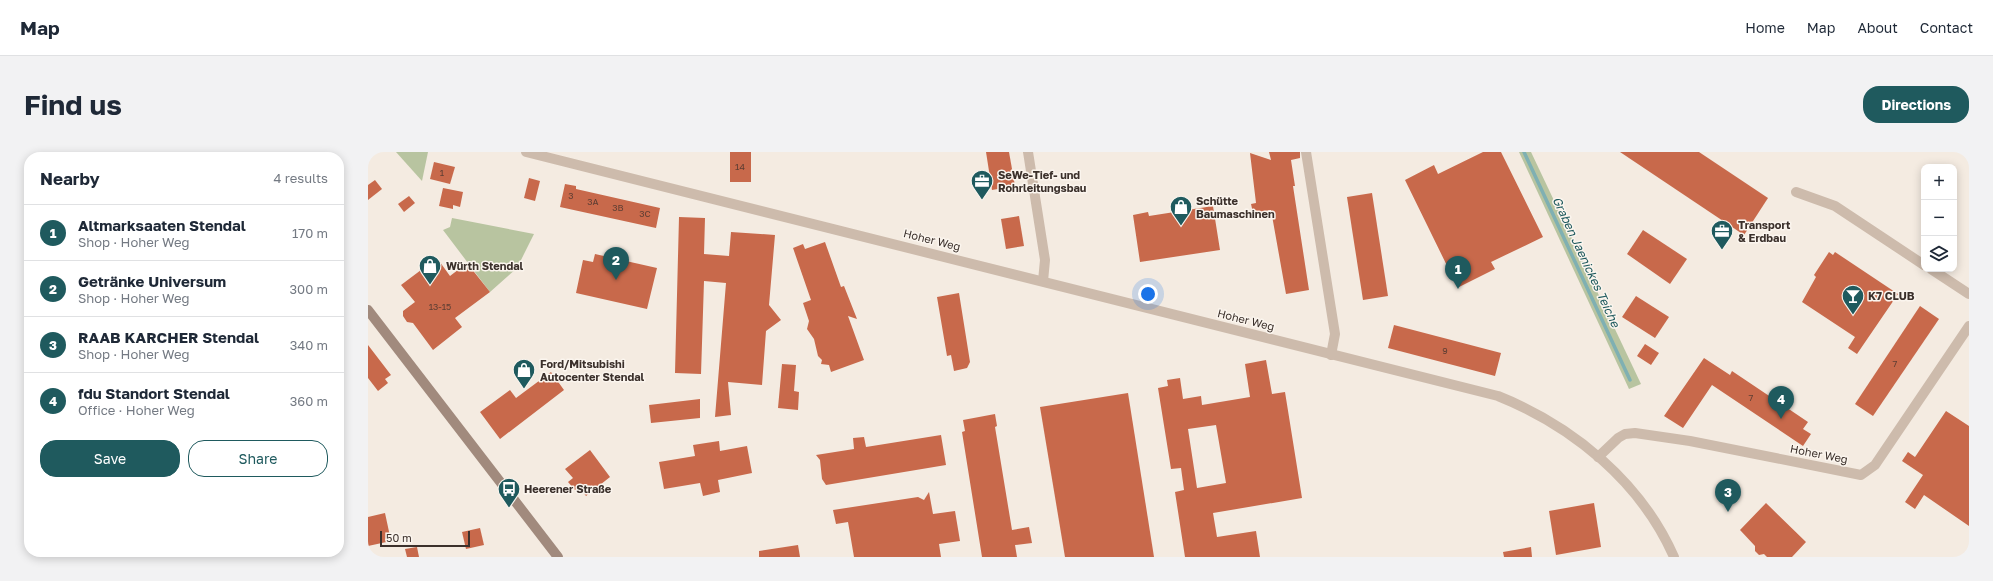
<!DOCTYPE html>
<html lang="en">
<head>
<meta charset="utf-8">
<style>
  :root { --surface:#fff; --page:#f2f2f3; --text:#1f2937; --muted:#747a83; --line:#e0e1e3; --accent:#1f5a5e }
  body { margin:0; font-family:"Golos Text",sans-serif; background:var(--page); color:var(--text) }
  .controls { position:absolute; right:12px; top:12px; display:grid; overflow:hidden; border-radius:8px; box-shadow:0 2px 10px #0003 }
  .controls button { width:36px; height:36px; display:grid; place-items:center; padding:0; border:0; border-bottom:1px solid var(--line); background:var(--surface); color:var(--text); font:20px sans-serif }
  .scale { position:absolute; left:12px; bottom:10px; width:90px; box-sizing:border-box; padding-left:4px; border:2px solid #3b302b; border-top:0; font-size:11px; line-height:14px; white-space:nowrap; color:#3b302b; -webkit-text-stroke:3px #fbf5ee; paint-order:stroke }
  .you { position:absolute; left:780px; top:142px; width:14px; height:14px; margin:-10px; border:3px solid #fff; border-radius:50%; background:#1a73e8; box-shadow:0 0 0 6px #1a73e833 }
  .badge { display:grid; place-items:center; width:26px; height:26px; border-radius:50%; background:var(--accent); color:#fff; font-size:13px; font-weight:700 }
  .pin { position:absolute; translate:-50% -33px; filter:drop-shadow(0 1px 2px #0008) }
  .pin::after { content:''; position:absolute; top:21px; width:14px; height:12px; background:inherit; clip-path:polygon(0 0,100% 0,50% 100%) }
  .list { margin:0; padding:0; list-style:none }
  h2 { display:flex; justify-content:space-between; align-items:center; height:52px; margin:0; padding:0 16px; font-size:17px }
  h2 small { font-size:13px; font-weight:400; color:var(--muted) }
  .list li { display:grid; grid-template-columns:26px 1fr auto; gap:12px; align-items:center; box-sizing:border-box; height:56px; padding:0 16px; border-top:1px solid var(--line) }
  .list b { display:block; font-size:15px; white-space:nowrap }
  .list p { margin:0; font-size:13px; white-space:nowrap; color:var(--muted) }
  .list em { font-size:13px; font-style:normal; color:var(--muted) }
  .actions { display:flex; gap:8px; padding:12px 16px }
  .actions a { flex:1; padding:9px 0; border:1px solid var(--accent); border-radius:16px; text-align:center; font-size:14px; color:var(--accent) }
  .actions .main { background:var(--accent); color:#fff }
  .icon { flex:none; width:22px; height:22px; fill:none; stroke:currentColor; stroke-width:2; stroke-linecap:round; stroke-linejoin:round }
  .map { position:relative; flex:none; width:1601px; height:405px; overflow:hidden; border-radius:16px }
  header { display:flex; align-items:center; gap:24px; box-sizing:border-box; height:56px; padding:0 20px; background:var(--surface); border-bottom:1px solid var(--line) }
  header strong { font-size:19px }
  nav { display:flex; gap:22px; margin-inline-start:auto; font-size:14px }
  .intro { display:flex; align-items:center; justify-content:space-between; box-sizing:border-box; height:96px; padding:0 24px }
  h1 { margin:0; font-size:28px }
  .button { padding:10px 18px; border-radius:16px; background:var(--accent); color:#fff; font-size:14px; font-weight:700 }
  main { display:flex; gap:24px; padding:0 24px }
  aside { flex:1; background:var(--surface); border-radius:16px; box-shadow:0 2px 10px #0003 }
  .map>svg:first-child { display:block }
  .green { fill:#b8c4a0 }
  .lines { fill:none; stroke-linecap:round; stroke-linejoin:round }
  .stream { stroke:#7fb0b2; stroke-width:3.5 }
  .building { fill:#c8694b; fill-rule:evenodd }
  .minor { stroke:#cdbbac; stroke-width:10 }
  .secondary { stroke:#a18a7d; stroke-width:10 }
  .labels { text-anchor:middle; stroke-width:3; stroke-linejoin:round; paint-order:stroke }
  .number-label { font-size:9px; fill:#5e3e33 }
  .poi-label { font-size:11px; font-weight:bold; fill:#3b302b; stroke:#fbf5ee; text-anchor:start }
  .street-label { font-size:11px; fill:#3b302b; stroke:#fbf5ee }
  .water-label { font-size:12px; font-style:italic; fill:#1f5a5e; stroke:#fbf5ee }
</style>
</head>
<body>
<header>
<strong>Map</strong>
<nav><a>Home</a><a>Map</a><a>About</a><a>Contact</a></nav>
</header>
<div class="intro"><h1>Find us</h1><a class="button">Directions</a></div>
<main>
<aside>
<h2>Nearby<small>4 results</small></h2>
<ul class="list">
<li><span class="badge">1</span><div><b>Altmarksaaten Stendal</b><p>Shop · Hoher Weg</p></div><em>170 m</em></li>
<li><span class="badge">2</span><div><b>Getränke Universum</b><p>Shop · Hoher Weg</p></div><em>300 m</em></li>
<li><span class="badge">3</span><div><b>RAAB KARCHER Stendal</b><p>Shop · Hoher Weg</p></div><em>340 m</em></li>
<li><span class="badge">4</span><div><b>fdu Standort Stendal</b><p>Office · Hoher Weg</p></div><em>360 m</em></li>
</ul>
<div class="actions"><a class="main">Save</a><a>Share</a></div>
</aside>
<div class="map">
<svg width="1601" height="405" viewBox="0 0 1601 405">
  <rect width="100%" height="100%" fill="#f4ebe1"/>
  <g class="green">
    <polygon points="28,0 60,0 54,29"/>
    <polygon points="1151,0 1163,0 1273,232 1261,237"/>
    <polygon points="84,66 166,82 149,116 122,140 75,78 82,75"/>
  </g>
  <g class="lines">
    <polyline class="stream" points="1156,0 1262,228"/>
  </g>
  <g class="building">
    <rect x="362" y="0" width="21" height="30"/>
    <polygon points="618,0 641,0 647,34 624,38"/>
    <polygon points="901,0 932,0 932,6 923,8 927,34 925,34 941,138 918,142 903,58 885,61 883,52 888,51 882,1 903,8"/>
    <polygon points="1115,0 1133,0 1175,85 1123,110 1127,117 1091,135 1088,128 1086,128 1037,28 1066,13 1070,22"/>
    <polygon points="1252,0 1331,0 1400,46 1376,83"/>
    <polygon points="66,10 87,15 82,32 62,27"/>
    <polygon points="161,26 172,29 167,49 156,46"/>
    <polygon points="7,28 14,37 0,48 0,33"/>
    <polygon points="197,32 208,34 208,37 292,56 288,76 192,55"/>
    <polygon points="75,36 95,40 92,55 85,53 85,57 71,54"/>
    <polygon points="1004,41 1020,144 995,148 979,45"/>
    <polygon points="41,44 47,51 36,60 30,52"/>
    <polygon points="845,54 852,98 772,110 765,63 780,60 781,64"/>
    <polygon points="651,64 656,94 638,97 633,67"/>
    <polygon points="311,65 337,66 336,102 361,104 363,80 407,83 401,153 413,168 398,179 394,233 360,230 363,263 347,265 358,131 336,129 333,222 307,221"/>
    <polygon points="1275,78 1319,107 1302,132 1259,102"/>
    <polygon points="457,90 473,135 476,134 489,167 480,164 496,208 463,220 461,213 453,212 454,208 450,204 446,187 439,177 441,169 435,151 443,148 425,96 435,92 437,97"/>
    <polygon points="1461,100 1465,103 1467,100 1530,142 1489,202 1480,196 1487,185 1434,150 1448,125 1446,123"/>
    <polygon points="227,102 289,116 279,157 208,141 215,108 225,110"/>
    <polygon points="69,106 82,124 99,111 122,140 87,166 94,175 65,198 45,171 39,170 35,164 35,159 47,150 33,133"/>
    <polygon points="591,141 602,210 599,216 586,219 583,203 579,204 569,145"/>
    <polygon points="1268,144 1301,165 1287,186 1254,165"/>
    <polygon points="1552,154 1571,167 1505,264 1487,252"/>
    <polygon points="1026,173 1133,201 1127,224 1020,196"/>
    <polygon points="1277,192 1291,201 1283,213 1269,204"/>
    <polygon points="0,193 23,223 17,227 20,231 10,239 0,226"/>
    <polygon points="1336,206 1362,223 1364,219 1440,270 1435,277 1443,282 1435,294 1344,233 1315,276 1296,264"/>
    <path d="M898 208 904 242 917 240 934 346 845 361 849 385 888 379 892 405H817L807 340 816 338 813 316 803 317 790 236 800 234 799 228 812 226 815 247 833 244 834 253 882 245 877 212ZM848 273 858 331 829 336 820 277Z"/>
    <polygon points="414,212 428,213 426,239 431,240 430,258 410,256"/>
    <polygon points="183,220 196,238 132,287 112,260 142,238 148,246"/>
    <polygon points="760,241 786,405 697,405 672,255"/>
    <polygon points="332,247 332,266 283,271 281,253"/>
    <polygon points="1578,259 1601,274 1601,374 1556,343 1547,357 1537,350 1555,323 1534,309 1540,300 1547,305"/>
    <polygon points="627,262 629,274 627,275 644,378 661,375 664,391 647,393 649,405 614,405 594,280 597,279 595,268"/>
    <polygon points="573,283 578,313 458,333 454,327 452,308 448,303 486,297 485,286 496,285 498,295"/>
    <polygon points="351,289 352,299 379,294 384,321 350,328 352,340 335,344 332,331 296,337 291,310 327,304 325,293"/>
    <polygon points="222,298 242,325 218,344 211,335 207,338 200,330 205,326 197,317"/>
    <polygon points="561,340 565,362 587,359 592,389 571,392 573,405 486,405 480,370 468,372 465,358 550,345 556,348"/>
    <polygon points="1226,351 1233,395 1188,403 1181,359"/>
    <polygon points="1398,351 1438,390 1424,405 1399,405 1396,402 1391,403 1387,399 1387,394 1372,378"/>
    <polygon points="17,361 23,389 0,394 0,365"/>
    <polygon points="112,376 116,393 98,397 94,380"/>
    <polygon points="430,393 432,405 391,405 391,399"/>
    <polygon points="49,395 51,405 39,405 37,397"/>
    <polygon points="1163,395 1164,405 1136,405 1135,400"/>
  </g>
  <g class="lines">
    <g class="minor">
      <path d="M158 0 1130 244C1205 274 1273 330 1306 405"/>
      <polyline points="660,0 677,108 675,129"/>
      <polyline points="938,0 967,182 963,203"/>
      <polyline points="1428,40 1467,54 1556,113"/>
      <polyline points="1563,117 1601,142"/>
      <polyline points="1230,305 1250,286 1257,282 1267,281 1322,289 1493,323 1507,313 1601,174"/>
    </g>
    <polyline class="secondary" points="0,158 190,405"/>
  </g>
  <defs>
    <g id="office-pin" transform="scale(1.15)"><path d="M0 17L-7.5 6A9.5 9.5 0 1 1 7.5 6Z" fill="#1f5a5e" stroke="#fbf5ee"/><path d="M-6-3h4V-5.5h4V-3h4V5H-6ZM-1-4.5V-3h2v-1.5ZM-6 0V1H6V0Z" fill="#fff"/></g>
    <g id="shop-pin" transform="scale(1.15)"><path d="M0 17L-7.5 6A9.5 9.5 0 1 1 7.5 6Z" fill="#1f5a5e" stroke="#fbf5ee"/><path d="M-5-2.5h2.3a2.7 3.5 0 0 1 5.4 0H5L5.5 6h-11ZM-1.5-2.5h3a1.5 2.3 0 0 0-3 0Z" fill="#fff"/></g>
    <g id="bar-pin" transform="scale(1.15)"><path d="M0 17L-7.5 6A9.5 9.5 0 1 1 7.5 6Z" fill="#1f5a5e" stroke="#fbf5ee"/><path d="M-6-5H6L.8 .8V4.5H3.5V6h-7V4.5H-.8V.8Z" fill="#fff"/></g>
    <g id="bus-pin" transform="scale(1.15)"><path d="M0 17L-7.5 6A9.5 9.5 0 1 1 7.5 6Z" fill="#1f5a5e" stroke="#fbf5ee"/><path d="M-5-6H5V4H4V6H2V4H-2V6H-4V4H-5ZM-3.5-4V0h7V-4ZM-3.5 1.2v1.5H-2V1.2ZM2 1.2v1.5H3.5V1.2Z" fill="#fff"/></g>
  </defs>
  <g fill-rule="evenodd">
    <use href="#office-pin" x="614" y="29"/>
    <use href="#shop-pin" x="813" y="55"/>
    <use href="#office-pin" x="1354" y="79"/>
    <use href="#shop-pin" x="62" y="114"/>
    <use href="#bar-pin" x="1485" y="144"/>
    <use href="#shop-pin" x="156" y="218"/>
    <use href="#bus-pin" x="141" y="337"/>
  </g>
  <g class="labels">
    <g class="number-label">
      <text x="372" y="18">14</text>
      <text x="74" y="24">1</text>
      <text x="203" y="47">3</text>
      <text x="225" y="53">3A</text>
      <text x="250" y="59">3B</text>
      <text x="277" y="65">3C</text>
      <text x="72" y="158">13-15</text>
      <text x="1077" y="202">9</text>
      <text x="1527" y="215">7</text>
      <text x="1383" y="249">7</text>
    </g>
    <g class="poi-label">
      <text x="630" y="27">SeWe-Tief- und<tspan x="630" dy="13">Rohrleitungsbau</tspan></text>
      <text x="828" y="53">Schütte<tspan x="828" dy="13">Baumaschinen</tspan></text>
      <text x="1370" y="77">Transport<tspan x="1370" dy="13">&amp; Erdbau</tspan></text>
      <text x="78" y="118">Würth Stendal</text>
      <text x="1500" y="148">K7 CLUB</text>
      <text x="172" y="216">Ford/Mitsubishi<tspan x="172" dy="13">Autocenter Stendal</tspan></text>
      <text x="156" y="341">Heerener Straße</text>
    </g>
    <g class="street-label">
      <text transform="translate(564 88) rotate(14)" y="4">Hoher Weg</text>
      <text transform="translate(878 168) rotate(14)" y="4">Hoher Weg</text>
      <text transform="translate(1451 302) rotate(11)" y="4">Hoher Weg</text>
    </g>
    <g class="water-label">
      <text transform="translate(1218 110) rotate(65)" y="4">Graben Jaenickes Teiche</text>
    </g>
  </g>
</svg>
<div class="controls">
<button>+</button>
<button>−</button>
<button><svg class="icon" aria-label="layers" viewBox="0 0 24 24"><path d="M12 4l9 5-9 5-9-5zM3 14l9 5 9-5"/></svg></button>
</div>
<div class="scale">50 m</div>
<div class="you"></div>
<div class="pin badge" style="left:1090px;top:137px">1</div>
<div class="pin badge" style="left:248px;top:128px">2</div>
<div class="pin badge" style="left:1360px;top:360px">3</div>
<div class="pin badge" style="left:1413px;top:267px">4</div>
</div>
</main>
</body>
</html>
